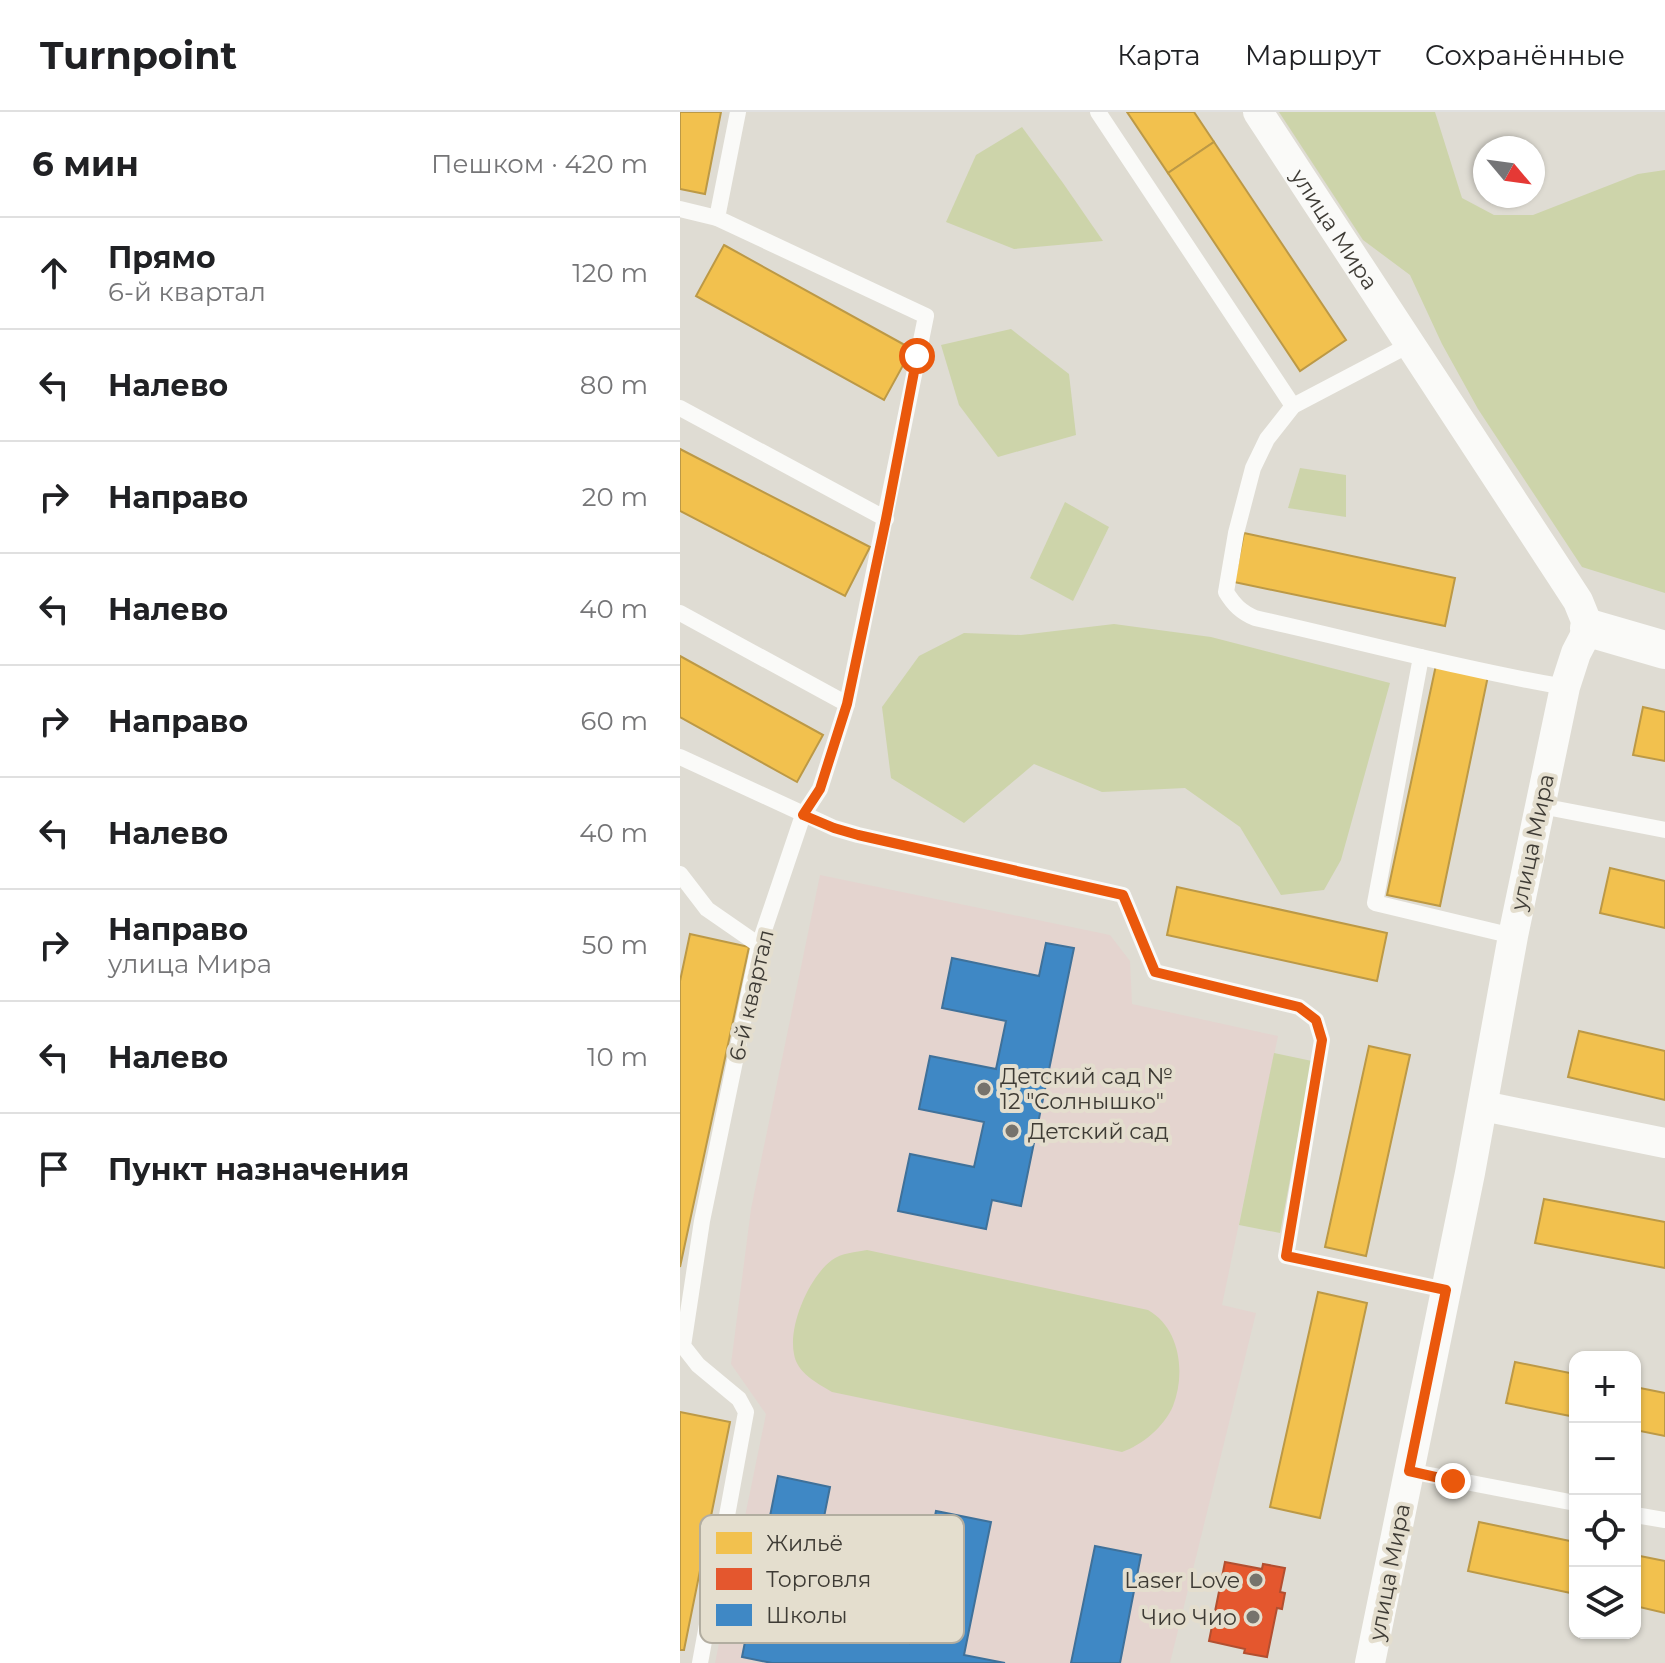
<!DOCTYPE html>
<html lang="ru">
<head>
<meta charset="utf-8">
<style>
  :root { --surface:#fff; --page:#f2f2f2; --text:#202124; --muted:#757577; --line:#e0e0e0 }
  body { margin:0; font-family:Montserrat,sans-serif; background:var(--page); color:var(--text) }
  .controls { position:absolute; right:24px; bottom:24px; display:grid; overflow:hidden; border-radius:16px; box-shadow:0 2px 6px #0004 }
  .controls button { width:72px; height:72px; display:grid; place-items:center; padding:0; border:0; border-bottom:2px solid var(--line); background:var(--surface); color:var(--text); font:40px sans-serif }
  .compass { position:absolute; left:793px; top:24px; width:72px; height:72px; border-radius:50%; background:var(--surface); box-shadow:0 2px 6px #0004; rotate:119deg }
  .stop { position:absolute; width:24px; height:24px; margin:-18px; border:6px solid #ea580c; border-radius:50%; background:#fff }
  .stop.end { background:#ea580c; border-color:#fff; box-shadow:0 2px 8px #0008 }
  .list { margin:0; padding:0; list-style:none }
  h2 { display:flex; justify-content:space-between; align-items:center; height:104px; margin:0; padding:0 32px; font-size:34px }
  h2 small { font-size:26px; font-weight:400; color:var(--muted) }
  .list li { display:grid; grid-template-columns:52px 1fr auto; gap:24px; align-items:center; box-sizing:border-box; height:112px; padding:0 32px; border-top:2px solid var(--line) }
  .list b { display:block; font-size:30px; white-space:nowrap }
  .list p { margin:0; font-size:26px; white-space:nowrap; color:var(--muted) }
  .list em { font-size:26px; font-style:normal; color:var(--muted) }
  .icon { flex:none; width:44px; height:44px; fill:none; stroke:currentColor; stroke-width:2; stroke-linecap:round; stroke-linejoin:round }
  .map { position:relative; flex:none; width:985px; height:1551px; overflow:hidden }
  header { display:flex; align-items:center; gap:48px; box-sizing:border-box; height:112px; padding:0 40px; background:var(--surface); border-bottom:2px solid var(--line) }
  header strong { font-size:38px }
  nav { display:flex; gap:44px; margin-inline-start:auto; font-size:28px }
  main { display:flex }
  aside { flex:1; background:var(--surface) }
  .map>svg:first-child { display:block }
  .education { fill:#e4d4cf }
  .green { fill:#cdd4aa }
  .homes { fill:#f2c14e; stroke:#bc9946; stroke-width:2 }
  .shops { fill:#e4572e; stroke:#b24f30; stroke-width:2 }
  .schools { fill:#3f88c5; stroke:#3f719a; stroke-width:2 }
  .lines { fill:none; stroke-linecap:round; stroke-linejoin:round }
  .service { stroke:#fafaf8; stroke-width:16 }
  .minor { stroke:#fafaf8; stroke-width:30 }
  .tertiary { stroke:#fafaf8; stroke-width:38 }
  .route { stroke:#ea580c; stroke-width:10 }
  .poi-dot { fill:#76736c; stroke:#e4dece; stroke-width:3 }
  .labels { text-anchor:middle; stroke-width:8; stroke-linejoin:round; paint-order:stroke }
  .street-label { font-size:22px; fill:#3e3b35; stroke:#e4dece }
  .poi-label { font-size:22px; fill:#3e3b35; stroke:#e4dece; text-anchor:start }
  .key { fill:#e4dece; stroke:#b2ada0; stroke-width:2 }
  .key-label { font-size:22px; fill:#3e3b35 }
</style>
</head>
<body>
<header>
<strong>Turnpoint</strong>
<nav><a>Карта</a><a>Маршрут</a><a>Сохранённые</a></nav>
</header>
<main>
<aside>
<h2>6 мин<small>Пешком · 420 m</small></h2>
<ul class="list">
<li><svg class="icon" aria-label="ahead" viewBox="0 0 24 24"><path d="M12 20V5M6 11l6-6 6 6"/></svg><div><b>Прямо</b><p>6-й квартал</p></div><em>120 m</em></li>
<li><svg class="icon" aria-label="left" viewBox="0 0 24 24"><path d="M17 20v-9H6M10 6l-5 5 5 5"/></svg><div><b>Налево</b></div><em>80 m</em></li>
<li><svg class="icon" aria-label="right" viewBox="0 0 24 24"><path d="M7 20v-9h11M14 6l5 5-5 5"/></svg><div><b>Направо</b></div><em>20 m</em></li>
<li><svg class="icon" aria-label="left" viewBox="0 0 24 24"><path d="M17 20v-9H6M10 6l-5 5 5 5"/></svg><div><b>Налево</b></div><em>40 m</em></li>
<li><svg class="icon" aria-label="right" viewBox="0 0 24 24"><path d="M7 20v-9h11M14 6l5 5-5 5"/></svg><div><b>Направо</b></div><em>60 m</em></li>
<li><svg class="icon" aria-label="left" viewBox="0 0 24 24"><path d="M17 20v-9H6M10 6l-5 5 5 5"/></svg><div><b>Налево</b></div><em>40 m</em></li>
<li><svg class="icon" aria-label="right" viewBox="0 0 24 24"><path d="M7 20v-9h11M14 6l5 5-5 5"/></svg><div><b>Направо</b><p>улица Мира</p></div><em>50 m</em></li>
<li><svg class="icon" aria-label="left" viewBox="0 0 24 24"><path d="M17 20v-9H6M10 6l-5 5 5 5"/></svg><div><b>Налево</b></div><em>10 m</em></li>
<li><svg class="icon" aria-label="arrive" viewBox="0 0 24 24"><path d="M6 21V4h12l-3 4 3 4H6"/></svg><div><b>Пункт назначения</b></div></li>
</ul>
</aside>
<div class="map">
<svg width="985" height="1551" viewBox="0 0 985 1551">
  <rect width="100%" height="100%" fill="#dfdcd3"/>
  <polygon class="education" points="140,763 430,823 450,849 452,892 598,924 542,1193 576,1201 490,1551 35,1551 86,1302 51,1252 71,1097"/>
  <g class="green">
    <polygon points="599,0 755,0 782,86 814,103 853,103 958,62 985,58 985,481 902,455 798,297 762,232 730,163 683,128"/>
    <polygon points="342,15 383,71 423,129 334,137 266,110 296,43"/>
    <polygon points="331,217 389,262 396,323 318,345 279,293 261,233"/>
    <polygon points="620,356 666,363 666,405 608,396"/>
    <polygon points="385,390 429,415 393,489 350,466"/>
    <polygon points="434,512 531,525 710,571 661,748 644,778 601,783 560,715 505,676 422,680 354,652 284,711 211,666 202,595 239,544 284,521 341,523"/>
    <polygon points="594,941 632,949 600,1121 559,1113"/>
    <path d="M187 1138 468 1198C500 1216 506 1261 493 1294 484 1315 462 1333 442 1340L152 1280C137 1271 117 1261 114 1242 108 1214 129 1165 152 1148 161 1141 176 1140 187 1138Z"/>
  </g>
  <g class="homes">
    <polygon points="0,0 41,0 25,82 0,77"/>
    <polygon points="447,0 514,0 534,30 488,61"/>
    <polygon points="534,30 666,228 620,259 488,61"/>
    <polygon points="44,133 232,237 204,288 16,184"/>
    <polygon points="0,337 190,435 165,484 0,399"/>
    <polygon points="564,421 775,466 765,514 554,470"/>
    <polygon points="0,544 143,623 117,670 0,605"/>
    <polygon points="756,553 808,564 760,794 707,783"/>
    <polygon points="963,595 985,600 985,649 953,643"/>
    <polygon points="930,756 985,769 985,816 920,801"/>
    <polygon points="497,775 707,821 697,869 487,823"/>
    <polygon points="10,822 69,835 0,1155 0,869"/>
    <polygon points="899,919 985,939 985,988 888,965"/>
    <polygon points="689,934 730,943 686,1144 645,1135"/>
    <polygon points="864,1087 985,1110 985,1156 855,1131"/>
    <polygon points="638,1180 687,1191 640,1406 590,1395"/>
    <polygon points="835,1250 895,1262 895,1305 826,1291"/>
    <polygon points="955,1275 985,1281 985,1324 955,1318"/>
    <polygon points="0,1300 50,1310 4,1538 0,1538"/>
    <polygon points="799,1410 895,1430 895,1482 788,1459"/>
    <polygon points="955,1443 985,1449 985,1501 955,1494"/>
  </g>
  <polygon class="shops" points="545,1450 582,1457 583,1452 605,1456 600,1480 605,1481 602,1497 597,1496 587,1545 564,1541 565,1537 529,1529"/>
  <g class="schools">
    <polygon points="366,831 394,836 341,1094 312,1088 306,1117 218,1099 230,1042 294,1055 304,1010 239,997 250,944 316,957 326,909 262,896 272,846 359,864"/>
    <polygon points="98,1364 150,1375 123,1510 229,1531 256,1399 311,1410 284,1543 325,1551 92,1551 62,1545"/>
    <polygon points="415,1434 461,1443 440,1551 391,1551"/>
  </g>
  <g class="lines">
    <g class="service">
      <polyline points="418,0 613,294"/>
      <polyline points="0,97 37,106 246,204 167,592 140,677 123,703 79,833 22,1109 3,1234 18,1253 59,1287 66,1300 20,1551"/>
      <polyline points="37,106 58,0"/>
      <path d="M731 232 613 294 587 327 573 356 556 421 546 480C554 493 561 500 575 506 678 529 781 557 885 575"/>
      <polyline points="0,296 206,407"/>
      <polyline points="0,501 167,592"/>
      <polyline points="741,545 695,791 833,824"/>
      <polyline points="0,645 154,716 178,723 443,783 475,860 619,895 636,908 642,928 606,1144 766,1178"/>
      <polyline points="861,694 985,718"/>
      <polyline points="0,762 27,797 79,833"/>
      <polyline points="729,1359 895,1391"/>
      <polyline points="955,1403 985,1408"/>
    </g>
    <g class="minor">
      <path id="s1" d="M578 0 885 469 898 489 909 516 896 541 885 575 833 824 790 1061 690 1551"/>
      <polyline points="803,994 985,1031"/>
    </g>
    <polyline class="tertiary" points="909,516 985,538"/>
  </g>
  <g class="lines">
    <polyline class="route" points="237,244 206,407 167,592 140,677 123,703 154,716 178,723 443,783 475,860 619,895 636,908 642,928 606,1144 766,1178 729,1359 773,1369"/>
  </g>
  <g class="poi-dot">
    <circle cx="304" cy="977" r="8"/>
    <circle cx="332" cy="1019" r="8"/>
    <circle cx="576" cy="1468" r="8"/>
    <circle cx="573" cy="1505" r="8"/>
  </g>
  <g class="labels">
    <g class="street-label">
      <text dy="8" stroke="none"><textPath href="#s1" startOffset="140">улица Мира</textPath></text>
      <text transform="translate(852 730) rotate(-78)" y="8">улица Мира</text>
      <text transform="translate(71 883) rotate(-77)" y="8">6-й квартал</text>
      <text transform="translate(709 1460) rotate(-79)" y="8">улица Мира</text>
    </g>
    <g class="poi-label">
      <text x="320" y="972">Детский сад №<tspan x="320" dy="25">12 "Солнышко"</tspan></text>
      <text x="348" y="1027">Детский сад</text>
      <text x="560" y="1476" text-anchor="end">Laser Love</text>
      <text x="557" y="1513" text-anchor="end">Чио Чио</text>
    </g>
  </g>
  <rect x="20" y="1403" width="264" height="128" rx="12" class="key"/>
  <rect x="36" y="1420" width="36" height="22" fill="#f2c14e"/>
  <rect x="36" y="1456" width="36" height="22" fill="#e4572e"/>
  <rect x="36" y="1492" width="36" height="22" fill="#3f88c5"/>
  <g class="key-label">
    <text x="86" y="1439">Жильё</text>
    <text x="86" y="1475">Торговля</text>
    <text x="86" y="1511">Школы</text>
  </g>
</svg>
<div class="controls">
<button>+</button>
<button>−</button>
<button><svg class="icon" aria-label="locate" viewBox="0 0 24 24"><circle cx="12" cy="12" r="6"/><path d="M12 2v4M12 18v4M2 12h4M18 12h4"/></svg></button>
<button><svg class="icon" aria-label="layers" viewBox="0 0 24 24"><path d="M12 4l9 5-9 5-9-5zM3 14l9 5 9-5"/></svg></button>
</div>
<svg class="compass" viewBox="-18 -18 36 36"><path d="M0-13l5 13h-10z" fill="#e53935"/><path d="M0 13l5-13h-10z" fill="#757577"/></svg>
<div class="stop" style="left:237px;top:244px"></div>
<div class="stop end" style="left:773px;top:1369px"></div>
</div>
</main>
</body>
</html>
